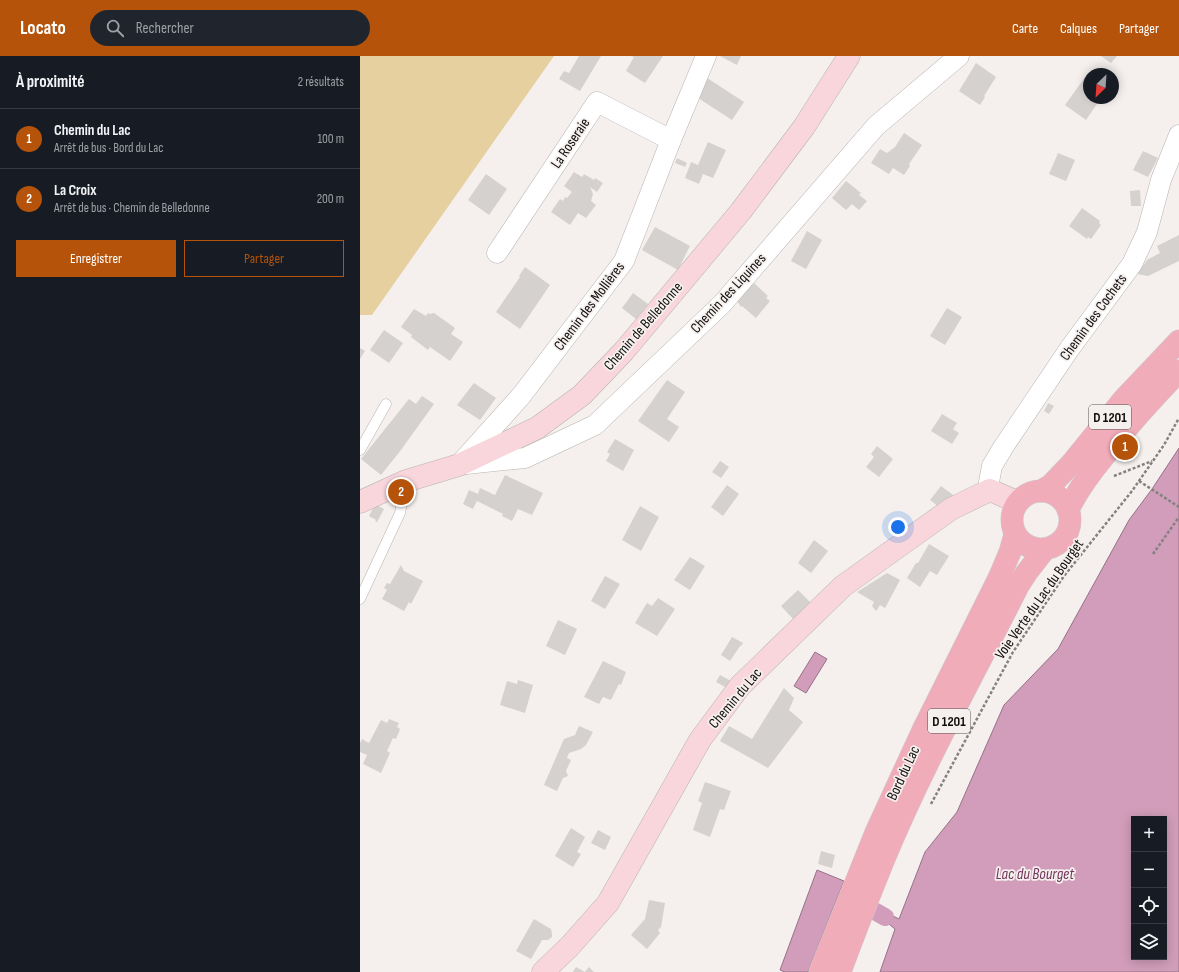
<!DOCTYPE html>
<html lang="fr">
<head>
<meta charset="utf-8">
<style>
  :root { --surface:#171b24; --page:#20242c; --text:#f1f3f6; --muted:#9ea1a6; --line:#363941; --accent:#b45309 }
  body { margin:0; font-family:"Sofia Sans Condensed",sans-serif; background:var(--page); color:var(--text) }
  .controls { position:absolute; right:12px; bottom:12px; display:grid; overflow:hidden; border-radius:0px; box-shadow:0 2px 10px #0003 }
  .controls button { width:36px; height:36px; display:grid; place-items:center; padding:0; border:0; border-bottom:1px solid var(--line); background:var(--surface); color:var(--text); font:20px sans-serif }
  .compass { position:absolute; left:723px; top:12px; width:36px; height:36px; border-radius:50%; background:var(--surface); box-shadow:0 2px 10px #0003; rotate:205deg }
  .you { position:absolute; left:538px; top:471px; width:14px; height:14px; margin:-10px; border:3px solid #fff; border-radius:50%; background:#1a73e8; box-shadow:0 0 0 6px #1a73e833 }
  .badge { display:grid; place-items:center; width:26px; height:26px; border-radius:50%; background:var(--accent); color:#fff; font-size:13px; font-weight:700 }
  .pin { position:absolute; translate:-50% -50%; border:2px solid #fff; box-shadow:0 1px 4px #0006 }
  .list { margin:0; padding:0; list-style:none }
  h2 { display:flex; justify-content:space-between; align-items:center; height:52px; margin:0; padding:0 16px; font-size:17px }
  h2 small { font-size:13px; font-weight:400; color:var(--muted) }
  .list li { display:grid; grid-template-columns:26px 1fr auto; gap:12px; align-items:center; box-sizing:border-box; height:60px; padding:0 16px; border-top:1px solid var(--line) }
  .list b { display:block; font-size:15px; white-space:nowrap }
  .list p { margin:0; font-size:13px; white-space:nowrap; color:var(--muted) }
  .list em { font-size:13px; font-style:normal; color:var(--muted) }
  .actions { display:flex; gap:8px; padding:12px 16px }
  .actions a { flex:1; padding:9px 0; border:1px solid var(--accent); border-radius:0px; text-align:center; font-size:14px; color:var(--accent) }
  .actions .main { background:var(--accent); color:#fff }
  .icon { flex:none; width:22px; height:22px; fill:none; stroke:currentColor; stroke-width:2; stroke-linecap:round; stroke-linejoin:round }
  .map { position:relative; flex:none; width:819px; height:916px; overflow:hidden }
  header { display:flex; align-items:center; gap:24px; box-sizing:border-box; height:56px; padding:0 20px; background:var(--accent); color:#fff }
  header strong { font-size:19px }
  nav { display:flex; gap:22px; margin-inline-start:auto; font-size:14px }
  .search { width:280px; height:36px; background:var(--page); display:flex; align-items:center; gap:10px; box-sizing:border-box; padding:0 14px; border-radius:22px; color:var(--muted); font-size:15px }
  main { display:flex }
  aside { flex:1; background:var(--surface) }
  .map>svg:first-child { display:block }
  .green { fill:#e6d0a0 }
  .water { fill:#d19dba; stroke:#977286; fill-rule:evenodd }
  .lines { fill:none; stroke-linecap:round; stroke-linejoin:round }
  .canal { stroke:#d19dba; stroke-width:18 }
  .building { fill:#d5d1ce }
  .lane-casing { stroke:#b8b3b1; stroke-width:11 }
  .street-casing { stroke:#b8b3b1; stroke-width:21 }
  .secondary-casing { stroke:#b8b3b1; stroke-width:23 }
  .primary-casing { stroke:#cfcfcf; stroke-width:23 }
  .path { stroke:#858180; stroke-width:2.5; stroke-dasharray:3 2; stroke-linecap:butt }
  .lane { stroke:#fff; stroke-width:10 }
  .street { stroke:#fff; stroke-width:20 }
  .secondary { stroke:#f8d6dc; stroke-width:22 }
  .primary { stroke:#f1acb9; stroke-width:22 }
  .labels { text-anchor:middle; stroke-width:3.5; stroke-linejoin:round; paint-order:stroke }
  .shield { fill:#f5f0ee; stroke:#555250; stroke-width:1 }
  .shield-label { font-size:14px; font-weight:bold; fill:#100e0d }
  .street-label { font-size:15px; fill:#100e0d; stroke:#f5f0ee }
  .water-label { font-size:16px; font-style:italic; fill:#72345a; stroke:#f5f0ee }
</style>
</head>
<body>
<header>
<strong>Locato</strong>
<div class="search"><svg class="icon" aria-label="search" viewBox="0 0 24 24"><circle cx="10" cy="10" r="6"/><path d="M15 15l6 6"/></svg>Rechercher</div>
<nav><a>Carte</a><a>Calques</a><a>Partager</a></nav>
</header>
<main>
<aside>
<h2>À proximité<small>2 résultats</small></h2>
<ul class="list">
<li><span class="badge">1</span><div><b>Chemin du Lac</b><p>Arrêt de bus · Bord du Lac</p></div><em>100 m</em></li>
<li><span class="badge">2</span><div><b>La Croix</b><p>Arrêt de bus · Chemin de Belledonne</p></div><em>200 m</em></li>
</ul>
<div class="actions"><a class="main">Enregistrer</a><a>Partager</a></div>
</aside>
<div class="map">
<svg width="819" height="916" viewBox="0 0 819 916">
  <rect width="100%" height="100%" fill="#f5f0ee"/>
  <polygon class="green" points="0,0 194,0 12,259 0,259"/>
  <g class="water">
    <path d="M819 392V916H520L535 873 524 864 527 857 539 863 565 796 597 756 644 649 698 593 769 464 792 433ZM774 763H804V901H774Z"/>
    <polygon points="455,596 467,603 446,637 434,630"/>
    <polygon points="457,814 484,825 448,916 425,916 420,914"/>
  </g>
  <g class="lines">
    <polyline class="canal" points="493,843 525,861"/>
  </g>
  <g class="building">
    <polygon points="219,0 241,0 220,35 199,23 204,15 209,17"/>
    <polygon points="271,0 303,0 285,27 266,15 274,1"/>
    <polygon points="360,0 381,0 377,9"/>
    <polygon points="741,0 757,0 751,7"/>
    <polygon points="616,7 636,21 624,40 625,41 620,49 599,35"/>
    <polygon points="728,17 729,18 729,42 741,42 726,64 705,49"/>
    <polygon points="344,20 384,46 372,64 335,40"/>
    <polygon points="544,77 562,89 549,108 550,110 544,119 533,112 529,118 511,107 520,93 527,97 535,91"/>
    <polygon points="348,86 366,94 353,122 343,118 339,128 325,122 331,106 338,109"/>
    <polygon points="783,95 798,102 788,121 773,114"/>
    <polygon points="698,97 715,104 706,125 689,118"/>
    <polygon points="317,102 327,107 325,111 315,107"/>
    <polygon points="214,116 222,121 224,118 234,124 235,122 243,127 237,136 230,131 233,138 231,145 236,149 226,162 218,157 210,169 191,156 200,143 203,145 205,141 207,142 212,136 204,130"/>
    <polygon points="126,118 147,133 129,159 108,144"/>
    <polygon points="486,125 501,137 499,139 507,145 499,154 492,148 486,154 472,142"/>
    <polygon points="780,134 781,150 771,150 770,135"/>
    <polygon points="722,152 740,165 739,167 741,169 731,183 728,181 727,183 709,170"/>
    <polygon points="295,171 330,190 318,214 282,194"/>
    <polygon points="447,175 462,184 446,213 431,205"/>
    <polygon points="819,179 819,205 788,220 777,218 787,204 800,197 797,190"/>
    <polygon points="165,211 190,229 160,273 136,256 160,221 159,220"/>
    <polygon points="394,227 408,240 406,242 410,245 396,262 382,250 381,251 377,245 392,228 393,229"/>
    <polygon points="273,237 288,248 276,263 262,252"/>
    <polygon points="587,252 602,261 585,289 570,280"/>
    <polygon points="54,253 66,260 68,257 70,258 74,257 95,272 91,278 103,286 90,305 70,291 68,294 51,281 52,279 41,271"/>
    <polygon points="24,274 43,287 29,307 10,294"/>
    <polygon points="0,292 5,295 0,303"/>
    <polygon points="307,324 325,336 307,363 319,371 309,386 278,365"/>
    <polygon points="114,327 136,342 120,364 97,349"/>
    <polygon points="62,340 74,348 41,394 21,419 1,403 49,343 56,348"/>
    <polygon points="688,347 694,350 689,358 684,355"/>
    <polygon points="582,358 597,367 593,373 599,377 592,388 571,375"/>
    <polygon points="255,383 274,394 263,415 246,405 250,398 247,396"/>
    <polygon points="517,390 533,403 519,421 506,411 514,401 511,398"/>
    <polygon points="360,405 369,411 361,422 352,416"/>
    <polygon points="145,419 183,437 172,459 158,453 152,465 142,460 143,458 117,445 113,453 103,448 109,434 118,438 120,432 135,439"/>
    <polygon points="367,429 379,438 363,460 351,451"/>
    <polygon points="581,430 600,444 579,451 570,444"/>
    <polygon points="15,448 24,453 17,466 15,466 16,464 9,460"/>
    <polygon points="280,450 299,461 281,495 262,484"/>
    <polygon points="454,484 468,495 451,517 438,507"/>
    <polygon points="569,488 589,500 577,519 570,515 560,531 547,522 556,507 558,507"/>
    <polygon points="330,501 345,510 330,534 314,524"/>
    <polygon points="41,509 44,515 63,525 51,548 49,546 44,555 22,543 27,534 24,532 27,527 30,528"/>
    <polygon points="527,517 540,524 525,552 520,549 516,555 512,550 514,546 497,536"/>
    <polygon points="245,520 260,528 245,553 231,545"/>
    <polygon points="438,534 452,548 435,565 421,550"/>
    <polygon points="298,542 315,553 297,580 275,567 287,547 292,550"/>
    <polygon points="198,564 217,573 205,599 186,590"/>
    <polygon points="372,581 383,587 381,590 380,590 370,605 361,599"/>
    <polygon points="243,605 266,616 261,629 259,628 251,644 243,641 239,648 224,641"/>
    <polygon points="360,619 371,625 367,632 356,626"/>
    <polygon points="158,624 173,629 165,657 140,649 147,625 157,628"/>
    <polygon points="424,632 434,642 429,654 443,666 408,712 360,685 369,670 392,683"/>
    <polygon points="29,663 39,667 37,671 40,673 36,683 33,682 27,695 30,697 21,717 3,708 7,699 0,696 0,687 2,683 9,687 21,664 27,667"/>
    <polygon points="219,670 233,676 226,689 221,693 209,697 207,702 211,704 206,715 208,720 203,722 197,735 184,729 204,683 215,679"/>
    <polygon points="345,726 371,735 364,754 360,753 350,781 333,774 342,747 338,745"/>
    <polygon points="211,772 225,781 217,796 221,798 213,811 195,800"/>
    <polygon points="238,774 251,781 245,794 231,787"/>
    <polygon points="461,795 475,799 472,812 458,808"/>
    <polygon points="289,844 305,847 301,871 298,874 300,877 287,893 271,879 285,863"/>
    <polygon points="174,863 191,873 192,878 192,881 188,884 182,884 171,903 156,895"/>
    <polygon points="216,911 225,916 229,911 234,916 213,916"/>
  </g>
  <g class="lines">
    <g class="lane-casing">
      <g id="lane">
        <polyline points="0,394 26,348"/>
        <polyline points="0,543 40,457 46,425"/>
      </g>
    </g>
    <g class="street-casing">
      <g id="street">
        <polyline points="137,197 237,46 311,84"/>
        <polyline points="106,408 165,402 235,369 362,248 516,70 599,0"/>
        <polyline points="99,409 161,340 264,205 311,84 346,0"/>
        <polyline points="630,434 629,426 632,410 644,390 710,292 772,208 787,176 801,124 819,79"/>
      </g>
    </g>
    <g class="secondary-casing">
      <g id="secondary">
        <polyline points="0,446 46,425 99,409 177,372 222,339 264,295 381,155 444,71 489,0"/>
        <polyline points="183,916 210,890 248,847 340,684 380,630 483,530 591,453 630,434 657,446"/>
      </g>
    </g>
    <g class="primary-casing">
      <g id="primary">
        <circle cx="681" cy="464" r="29"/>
        <polyline points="681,435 691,429 712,407 764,343 819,285"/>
        <path d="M708 454C718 433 731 416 746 398 768 369 793 342 819 315"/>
        <polyline points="460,916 516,776 563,674 639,522 650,496 655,478"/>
        <path d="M480 916C494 878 509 840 524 803 563 709 613 620 658 530L667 516 685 493"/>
      </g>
    </g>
    <g class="path">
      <polyline points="754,420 792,405"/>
      <polyline points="779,425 819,451"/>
      <polyline points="793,498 819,461"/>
      <polyline points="571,748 653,596 704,520 772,435 804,389 819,362"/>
    </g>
    <use href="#lane" class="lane"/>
    <use href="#street" class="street"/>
    <use href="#secondary" class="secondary"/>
    <use href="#primary" class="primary"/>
  </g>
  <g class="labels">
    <g class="shield">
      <rect x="729" y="349" width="42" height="24" rx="3"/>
      <rect x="568" y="653" width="42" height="24" rx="3"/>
    </g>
    <g class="shield-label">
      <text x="750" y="366">D 1201</text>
      <text x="589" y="670">D 1201</text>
    </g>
    <g class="street-label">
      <text transform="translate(210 87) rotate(-56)" y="5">La Roseraie</text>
      <text transform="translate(368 237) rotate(-47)" y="5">Chemin des Liquines</text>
      <text transform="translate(229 250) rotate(-53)" y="5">Chemin des Mollières</text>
      <text transform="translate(733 261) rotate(-54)" y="5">Chemin des Cochets</text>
      <text transform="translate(283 270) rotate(-49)" y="5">Chemin de Belledonne</text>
      <text transform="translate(679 543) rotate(-55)" y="5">Voie Verte du Lac du Bourget</text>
      <text transform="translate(375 642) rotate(-50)" y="5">Chemin du Lac</text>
      <text transform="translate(543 717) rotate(-65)" y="5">Bord du Lac</text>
    </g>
    <g class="water-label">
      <text x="675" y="823">Lac du Bourget</text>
    </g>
  </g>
</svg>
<div class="controls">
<button>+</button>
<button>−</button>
<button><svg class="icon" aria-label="locate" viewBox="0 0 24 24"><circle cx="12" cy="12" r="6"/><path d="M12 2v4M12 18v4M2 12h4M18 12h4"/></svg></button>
<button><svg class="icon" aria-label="layers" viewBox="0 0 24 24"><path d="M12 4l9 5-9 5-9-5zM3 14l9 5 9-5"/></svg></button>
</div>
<svg class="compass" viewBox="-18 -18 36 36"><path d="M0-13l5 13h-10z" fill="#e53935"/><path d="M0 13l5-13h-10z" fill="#9ea1a6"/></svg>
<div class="you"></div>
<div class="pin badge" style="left:765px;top:391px">1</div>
<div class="pin badge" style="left:41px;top:436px">2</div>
</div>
</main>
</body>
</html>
